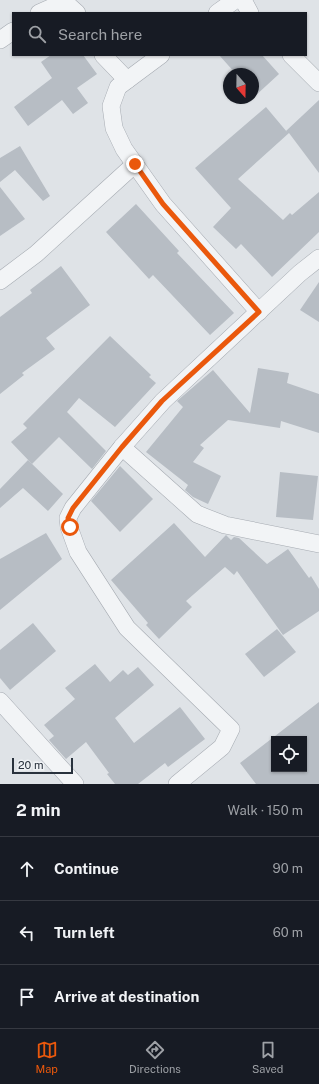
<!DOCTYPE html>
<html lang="en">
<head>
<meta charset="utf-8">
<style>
  :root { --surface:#171b24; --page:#242831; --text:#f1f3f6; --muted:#9ea1a6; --line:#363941; --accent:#ea580c }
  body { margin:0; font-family:"Public Sans",sans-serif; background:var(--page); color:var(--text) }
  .controls { position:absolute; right:12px; bottom:12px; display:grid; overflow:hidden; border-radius:0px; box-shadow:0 1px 3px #0004 }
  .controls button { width:36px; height:36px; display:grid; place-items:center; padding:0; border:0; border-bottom:1px solid var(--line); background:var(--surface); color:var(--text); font:20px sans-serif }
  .compass { position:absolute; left:223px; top:68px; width:36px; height:36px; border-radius:50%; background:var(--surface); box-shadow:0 1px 3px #0004; rotate:160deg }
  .scale { position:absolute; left:12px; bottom:10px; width:61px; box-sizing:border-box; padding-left:4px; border:2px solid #29323d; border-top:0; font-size:11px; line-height:14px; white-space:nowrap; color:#29323d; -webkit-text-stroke:3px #eff2f5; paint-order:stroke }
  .stop { position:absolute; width:12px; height:12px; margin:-9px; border:3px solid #ea580c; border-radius:50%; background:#fff }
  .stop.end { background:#ea580c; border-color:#fff; box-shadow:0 1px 4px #0008 }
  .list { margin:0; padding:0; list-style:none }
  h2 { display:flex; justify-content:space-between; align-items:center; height:52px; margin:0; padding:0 16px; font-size:17px }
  h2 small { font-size:13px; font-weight:400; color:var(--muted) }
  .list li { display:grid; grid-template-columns:26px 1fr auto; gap:12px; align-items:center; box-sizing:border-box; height:64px; padding:0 16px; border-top:1px solid var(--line) }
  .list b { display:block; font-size:15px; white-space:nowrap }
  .list em { font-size:13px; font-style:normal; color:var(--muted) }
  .icon { flex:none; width:22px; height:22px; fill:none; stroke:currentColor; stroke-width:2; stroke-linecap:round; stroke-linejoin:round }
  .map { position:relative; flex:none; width:319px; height:784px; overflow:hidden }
  .search { position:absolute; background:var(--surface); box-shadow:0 1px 3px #0004; left:12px; right:12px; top:12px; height:44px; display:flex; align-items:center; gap:10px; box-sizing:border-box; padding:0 14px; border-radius:0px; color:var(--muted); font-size:15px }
  .sheet { height:244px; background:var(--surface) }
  nav { display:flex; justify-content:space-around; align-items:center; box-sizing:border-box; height:56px; border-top:1px solid var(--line); background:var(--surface); font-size:11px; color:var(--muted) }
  nav a { display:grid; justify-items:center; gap:2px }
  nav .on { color:var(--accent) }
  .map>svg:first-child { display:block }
  .building { fill:#b7bdc4; fill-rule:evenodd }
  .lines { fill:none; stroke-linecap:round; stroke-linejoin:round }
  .minor-casing { stroke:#a5aab1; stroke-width:18 }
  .minor { stroke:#f2f4f6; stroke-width:17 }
  .route { stroke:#ea580c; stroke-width:5 }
</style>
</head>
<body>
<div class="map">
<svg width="319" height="784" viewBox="0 0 319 784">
  <rect width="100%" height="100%" fill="#dfe3e7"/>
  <g class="building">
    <polygon points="51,55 83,55 97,74 77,88 88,103 73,114 62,100 28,126 14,107 52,78 41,62"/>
    <polygon points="219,55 262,55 279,74 253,98 253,74 236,74"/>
    <polygon points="319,100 319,173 289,133 238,179 283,220 290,213 292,215 319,192 319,232 272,277 241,244 236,249 213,227 231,208 195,168 266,107 287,132 286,131"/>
    <polygon points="20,146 50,196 43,201 15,170 0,182 0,158"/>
    <polygon points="0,187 25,219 0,236"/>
    <polygon points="136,204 179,251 177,253 234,313 210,335 153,275 149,279 106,232"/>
    <polygon points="61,266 90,305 46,338 55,349 22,373 24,375 0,394 0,317 32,293 30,290"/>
    <polygon points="319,282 319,322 300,310"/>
    <polygon points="110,336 151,375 149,377 156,383 115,427 79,398 67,412 106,451 92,469 59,437 32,464 11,442 27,428 23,424"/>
    <polygon points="258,368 289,373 287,383 319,394 319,433 281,421 280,428 228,420 200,445 204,448 193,462 221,476 208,504 193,497 185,490 188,485 146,452 183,407 177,401 213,370 250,413"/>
    <polygon points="28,460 63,494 48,511 23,488 0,508 0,489"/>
    <polygon points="120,466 153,499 120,532 91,501"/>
    <polygon points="280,472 318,476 313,520 276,517"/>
    <polygon points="174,523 205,557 226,535 231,540 234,537 239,538 267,564 288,549 309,578 311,576 319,589 319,611 283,635 237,571 234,575 225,567 186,601 192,607 159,639 146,625 148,623 111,580"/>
    <polygon points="46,533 62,559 0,610 0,559"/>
    <polygon points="33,623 56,651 10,690 0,678 0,650"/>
    <polygon points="277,629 296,652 264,677 245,654"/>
    <polygon points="95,664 110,682 123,670 128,675 138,667 154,685 115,718 134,743 180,707 205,739 168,767 165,763 138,784 115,784 107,774 109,773 86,742 66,759 49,740 54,736 44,725 75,699 65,688"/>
    <path d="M319 702V784H256L240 763ZM274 739H304V769H274Z"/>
  </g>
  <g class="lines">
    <g class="minor-casing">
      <g id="minor">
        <polyline points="243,0 250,13"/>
        <polyline points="39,13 57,5 68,5 77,13"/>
        <polyline points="217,13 235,0"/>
        <polyline points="0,40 13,31"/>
        <polyline points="103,55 127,80"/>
        <polyline points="161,55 118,87 111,106 114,128 124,149 163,204 259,312"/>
        <polyline points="291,55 319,83"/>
        <polyline points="0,281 36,254 135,164"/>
        <polyline points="122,447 197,514 225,525 319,544"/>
        <polyline points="0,701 75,784"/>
        <polyline points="177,784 222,747 231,729 127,628 78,552 69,527 68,518 73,508 122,447 163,401 300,273 319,258"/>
      </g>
    </g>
    <use href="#minor" class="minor"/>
  </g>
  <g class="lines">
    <polyline class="route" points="70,527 68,518 73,508 122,447 162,401 259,312 163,204 135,164"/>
  </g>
</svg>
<div class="controls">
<button><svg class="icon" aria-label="locate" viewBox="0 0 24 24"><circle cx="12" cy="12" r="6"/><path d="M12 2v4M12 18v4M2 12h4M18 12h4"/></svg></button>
</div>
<svg class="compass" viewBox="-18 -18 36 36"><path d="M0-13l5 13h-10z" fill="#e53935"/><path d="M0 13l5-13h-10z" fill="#9ea1a6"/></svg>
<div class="scale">20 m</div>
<div class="stop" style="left:70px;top:527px"></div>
<div class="stop end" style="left:135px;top:164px"></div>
<div class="search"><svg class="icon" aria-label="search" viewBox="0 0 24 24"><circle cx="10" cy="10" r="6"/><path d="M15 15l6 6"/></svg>Search here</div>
</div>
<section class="sheet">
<h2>2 min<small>Walk · 150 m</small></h2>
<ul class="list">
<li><svg class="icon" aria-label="ahead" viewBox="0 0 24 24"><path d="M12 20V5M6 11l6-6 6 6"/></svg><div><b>Continue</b></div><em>90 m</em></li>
<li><svg class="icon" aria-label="left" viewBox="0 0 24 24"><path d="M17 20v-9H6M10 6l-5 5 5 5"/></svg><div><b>Turn left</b></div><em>60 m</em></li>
<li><svg class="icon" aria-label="arrive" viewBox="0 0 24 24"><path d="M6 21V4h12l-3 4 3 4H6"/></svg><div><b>Arrive at destination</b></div></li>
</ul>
</section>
<nav>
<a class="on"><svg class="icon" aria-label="map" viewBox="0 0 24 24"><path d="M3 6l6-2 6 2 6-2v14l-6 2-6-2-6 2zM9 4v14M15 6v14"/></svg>Map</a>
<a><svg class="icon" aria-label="directions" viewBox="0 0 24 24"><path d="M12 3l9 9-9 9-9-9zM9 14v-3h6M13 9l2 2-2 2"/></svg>Directions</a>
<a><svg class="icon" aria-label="saved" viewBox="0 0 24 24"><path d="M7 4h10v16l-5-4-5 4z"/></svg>Saved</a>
</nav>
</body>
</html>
